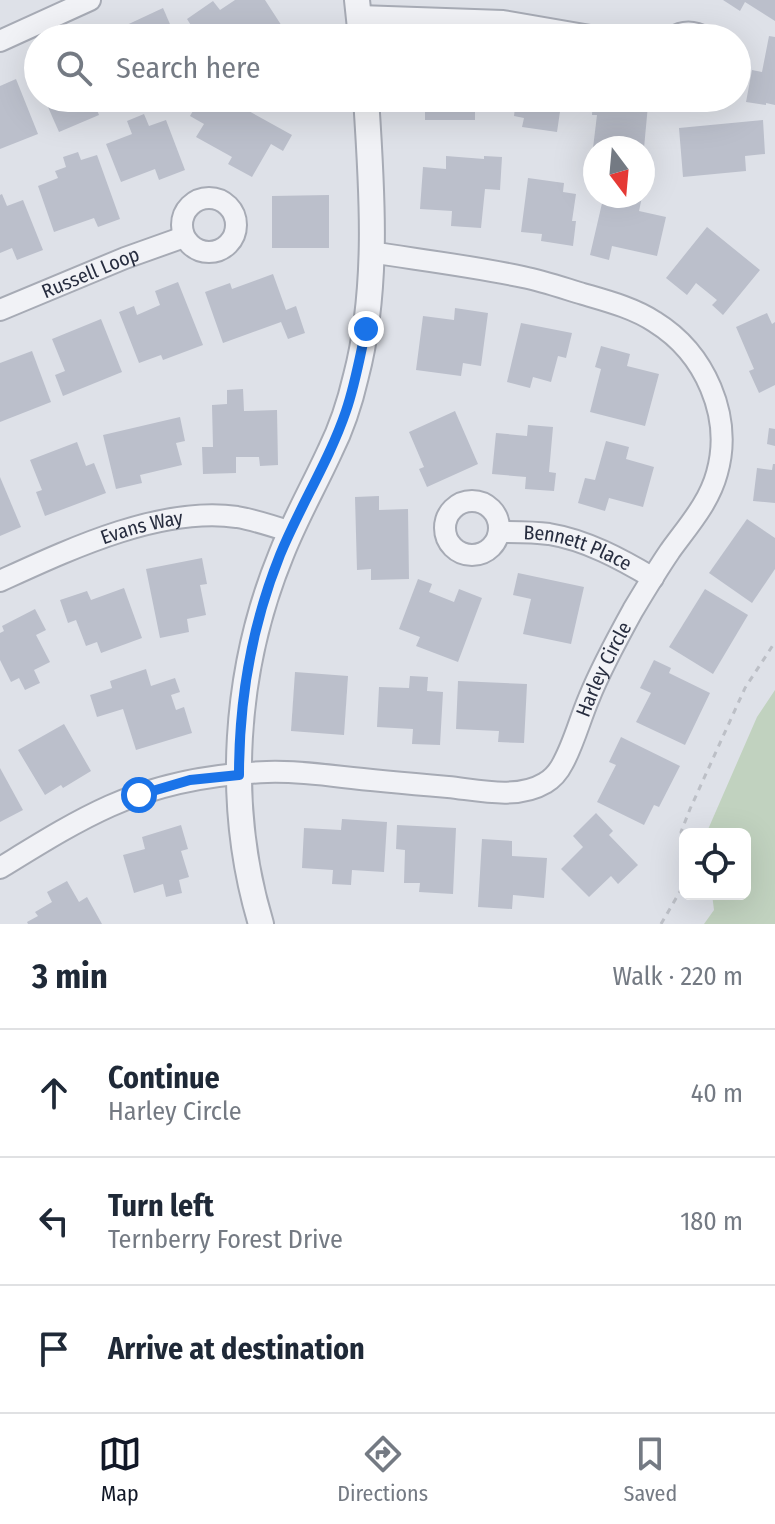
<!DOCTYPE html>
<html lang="en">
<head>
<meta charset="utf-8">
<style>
  :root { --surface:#fff; --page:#f6f6f7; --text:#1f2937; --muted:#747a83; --line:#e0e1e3; --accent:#111827 }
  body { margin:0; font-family:"Fira Sans Condensed",sans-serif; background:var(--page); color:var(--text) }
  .controls { position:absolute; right:24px; bottom:24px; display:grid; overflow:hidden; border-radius:12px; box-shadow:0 8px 32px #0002 }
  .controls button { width:72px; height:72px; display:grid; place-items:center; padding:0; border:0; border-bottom:2px solid var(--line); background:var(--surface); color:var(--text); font:40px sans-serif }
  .compass { position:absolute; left:583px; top:136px; width:72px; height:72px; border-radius:50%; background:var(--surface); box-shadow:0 8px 32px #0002; rotate:164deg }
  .stop { position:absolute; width:24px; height:24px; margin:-18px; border:6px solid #1a73e8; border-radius:50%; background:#fff }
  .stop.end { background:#1a73e8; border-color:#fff; box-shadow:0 2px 8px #0008 }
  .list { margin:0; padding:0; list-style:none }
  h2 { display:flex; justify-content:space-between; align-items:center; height:104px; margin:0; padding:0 32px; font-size:34px }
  h2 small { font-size:26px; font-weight:400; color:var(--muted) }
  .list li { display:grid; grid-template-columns:52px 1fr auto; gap:24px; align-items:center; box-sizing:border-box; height:128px; padding:0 32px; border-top:2px solid var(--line) }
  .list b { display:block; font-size:30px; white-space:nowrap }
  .list p { margin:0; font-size:26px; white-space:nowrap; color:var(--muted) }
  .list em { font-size:26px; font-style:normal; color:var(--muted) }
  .icon { flex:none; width:44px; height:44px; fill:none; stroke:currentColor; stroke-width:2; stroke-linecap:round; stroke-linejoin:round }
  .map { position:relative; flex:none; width:775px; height:924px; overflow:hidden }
  .search { position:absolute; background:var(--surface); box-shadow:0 8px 32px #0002; left:24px; right:24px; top:24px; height:88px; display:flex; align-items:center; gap:20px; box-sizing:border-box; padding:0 28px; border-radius:44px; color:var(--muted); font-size:30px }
  .sheet { height:488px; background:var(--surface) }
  nav { display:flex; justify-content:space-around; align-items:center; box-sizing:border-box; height:112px; border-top:2px solid var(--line); background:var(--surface); font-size:22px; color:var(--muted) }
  nav a { display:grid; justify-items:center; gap:4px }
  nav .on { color:var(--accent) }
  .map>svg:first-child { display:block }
  .green { fill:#c1d2bf }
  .building { fill:#bbbfcb }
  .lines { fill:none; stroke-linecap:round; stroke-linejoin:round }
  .minor-casing { stroke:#a7abb5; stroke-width:24 }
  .tertiary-casing { stroke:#a7abb5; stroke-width:28 }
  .path { stroke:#bcbfc6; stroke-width:3; stroke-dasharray:6 6; stroke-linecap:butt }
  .minor { stroke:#f1f2f6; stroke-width:20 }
  .tertiary { stroke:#f1f2f6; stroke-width:24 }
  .route { stroke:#1a73e8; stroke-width:10 }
  .labels { text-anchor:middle; stroke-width:6; stroke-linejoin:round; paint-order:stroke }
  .street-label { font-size:20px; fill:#272d3f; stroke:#eef0f5 }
</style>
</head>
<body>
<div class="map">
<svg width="775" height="924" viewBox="0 0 775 924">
  <rect width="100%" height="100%" fill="#dee1e8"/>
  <polygon class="green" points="775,690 775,924 704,924 714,910 712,894 745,894 745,834 706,834 757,717"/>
  <g class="building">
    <polygon points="235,0 265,0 289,37 287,38 212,38 211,36 208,38 199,38 187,19 213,1 220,10"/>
    <polygon points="723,0 775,0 775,21 745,2 740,11"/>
    <polygon points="163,8 176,38 122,38 118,29"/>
    <polygon points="769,36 775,37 775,105 766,103 766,105 746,102 752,70 762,72"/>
    <polygon points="16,79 38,134 0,149 0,86"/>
    <polygon points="44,98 92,98 99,115 59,132"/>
    <polygon points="225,98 292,135 283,151 271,144 252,177 228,164 232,157 196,137 204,124 190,116 200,99 219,109"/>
    <rect x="425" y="98" width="50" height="22"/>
    <polygon points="516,98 562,98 557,132 522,127 524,118 514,116"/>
    <polygon points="593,98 625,98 624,103 648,105 644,148 593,148 597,115 592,115"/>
    <polygon points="144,114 149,126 166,120 185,170 159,180 155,169 121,182 106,144 132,134 127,121"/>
    <polygon points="763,120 765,154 745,156 746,171 683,177 679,128"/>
    <polygon points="78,152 81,160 97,155 120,219 98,227 94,218 54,232 38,186 58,178 55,171 66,167 63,157"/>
    <polygon points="446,156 484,159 484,156 502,157 500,190 485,189 481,228 451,226 452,211 420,209 423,167 446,169"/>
    <polygon points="528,178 564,183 563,192 576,194 572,221 576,221 573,246 541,241 542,234 521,232"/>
    <polygon points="2,194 7,206 23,200 43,250 17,260 12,248 0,253 0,195"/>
    <polygon points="329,195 329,248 272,248 272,196"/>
    <polygon points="624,196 642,197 639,211 666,217 657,256 612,246 609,260 590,255 603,199 622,203"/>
    <polygon points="707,227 760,270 723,315 712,305 717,300 696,283 687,295 666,278"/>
    <polygon points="273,274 286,310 296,306 305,333 288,339 281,322 223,343 205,292 230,283 232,289"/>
    <polygon points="178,282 203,345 163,360 161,355 139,363 119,312 134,306 137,315 160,305 155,291"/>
    <polygon points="455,308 488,313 481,366 463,363 461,376 416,370 423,316 454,320"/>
    <polygon points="767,313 772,324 775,322 775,385 759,393 749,371 754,369 736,327"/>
    <polygon points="101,319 122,372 63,396 55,375 65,371 52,339"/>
    <polygon points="521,323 572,333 566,358 558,356 551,382 533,377 530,388 507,382"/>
    <polygon points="601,346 630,354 627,366 659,374 645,426 590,412 601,369 595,367"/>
    <polygon points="32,351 51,402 0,422 0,363"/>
    <polygon points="243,389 244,411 277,410 278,465 260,466 259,457 236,457 236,473 203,474 202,447 213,447 212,405 227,404 227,390"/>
    <polygon points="455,411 478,464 427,487 419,469 424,467 409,432"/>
    <polygon points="180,417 185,441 176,443 182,465 140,475 142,483 116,489 103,435"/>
    <polygon points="528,425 553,427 549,472 556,473 554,491 525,489 526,477 492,474 496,433 527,436"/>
    <polygon points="769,428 775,429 775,446 767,444"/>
    <polygon points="606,441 629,447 626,459 654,467 643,507 609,498 605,511 578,503 585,478 595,480"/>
    <polygon points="77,442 86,466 94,463 106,493 45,516 36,492 42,490 30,460"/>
    <polygon points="773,464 775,464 775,503 753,501 757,468 772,470"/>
    <polygon points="0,477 21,527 0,536"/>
    <polygon points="379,496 379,510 408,509 409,579 371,580 371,569 357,570 355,497"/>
    <polygon points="747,519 775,538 775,569 752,603 709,573"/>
    <polygon points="202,558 207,584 200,585 206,615 187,619 189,632 160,638 146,569"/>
    <polygon points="518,573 584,587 571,644 523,634 531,599 513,595"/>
    <polygon points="418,579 432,584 429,592 454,602 459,589 482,598 458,662 416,646 420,637 399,629"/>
    <polygon points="124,588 142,638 101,653 97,642 86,646 76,620 68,623 60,600 87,591 91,600"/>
    <polygon points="705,589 748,615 713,674 669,647"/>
    <polygon points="35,609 46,630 36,635 50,662 34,670 40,683 25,690 19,678 11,682 0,660 0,633 4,631 2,626"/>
    <polygon points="654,660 671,668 669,673 710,693 685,745 636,722 651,693 640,688"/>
    <polygon points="146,669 151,686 175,678 180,692 171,695 176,710 184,707 192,733 136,750 123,709 97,717 90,695 112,688 110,681"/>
    <polygon points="295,672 348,676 344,735 291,731"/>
    <polygon points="410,676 428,677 427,691 443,692 440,745 412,744 413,729 377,727 379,687 409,688"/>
    <polygon points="458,681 527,684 524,743 498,742 499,731 456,729"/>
    <polygon points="64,724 91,771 63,788 61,785 45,795 18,750"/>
    <polygon points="621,737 680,766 659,807 654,805 644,825 597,802 616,765 609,762"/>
    <polygon points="0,768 23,810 0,822"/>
    <polygon points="596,813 613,831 609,835 638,865 618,884 611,876 589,897 561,869 583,847 573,836"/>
    <polygon points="342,819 387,822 384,872 352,870 351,885 332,884 333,870 302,868 304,828 341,830"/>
    <polygon points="181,825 188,849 181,851 189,877 179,880 182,893 166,897 163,884 134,893 123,855 145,849 142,837"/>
    <polygon points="397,825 456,828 453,894 419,892 420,883 404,883 405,850 396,849"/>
    <polygon points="482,839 512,841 512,856 547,858 544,898 513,895 512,909 478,907"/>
    <polygon points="67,881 79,902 87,897 102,924 28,924 27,922 38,916 35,912 52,902 47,892"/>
  </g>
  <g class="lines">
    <g class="minor-casing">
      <g id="minor">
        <polyline points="359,16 503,21 602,38"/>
        <path d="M672 38C684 30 694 31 706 38"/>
        <polyline points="0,41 90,0"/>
        <circle cx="209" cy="225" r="27"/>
        <path id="s1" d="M0 310 125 258 184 237"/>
        <circle cx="472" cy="528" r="27"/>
        <path id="s2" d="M500 532C516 532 533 532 549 534 586 540 621 559 653 578"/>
        <path id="s3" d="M0 581C68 550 160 506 237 517 255 520 273 526 291 532"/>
        <path id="s4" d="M0 868C36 846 72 823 110 806 159 784 213 774 267 772 292 771 318 774 343 777 378 781 413 784 448 787 478 790 517 800 545 783 552 779 559 771 563 763 574 743 580 719 589 698 601 668 617 639 633 610 645 590 657 570 670 551 688 526 709 503 717 473 733 416 705 353 655 322 634 308 607 301 583 294 563 288 543 281 523 277 472 266 421 260 370 252"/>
      </g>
    </g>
    <g class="tertiary-casing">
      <g id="tertiary">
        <polyline points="357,0 361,38"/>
        <path d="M261 924C225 805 234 670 281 555 295 519 314 486 330 451 342 427 350 402 356 376 379 288 372 188 366 98"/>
      </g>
    </g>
    <g class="path">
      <polyline points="685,846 681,832 690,809 745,688 775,642"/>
      <polyline points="661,924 685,883"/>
    </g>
    <use href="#minor" class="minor"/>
    <use href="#tertiary" class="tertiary"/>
  </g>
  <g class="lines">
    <path class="route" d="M139 795 190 780 239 775C239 700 252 625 280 555 300 506 329 461 346 411 355 385 360 356 366 329"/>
  </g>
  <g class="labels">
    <g class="street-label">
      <text dy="7" stroke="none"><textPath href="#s1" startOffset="98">Russell Loop</textPath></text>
      <text dy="7" stroke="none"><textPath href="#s3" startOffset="152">Evans Way</textPath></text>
      <text dy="7" stroke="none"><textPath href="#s2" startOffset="80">Bennett Place</textPath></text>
      <text dy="7" stroke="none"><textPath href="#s4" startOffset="698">Harley Circle</textPath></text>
    </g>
  </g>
</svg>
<div class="controls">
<button><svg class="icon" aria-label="locate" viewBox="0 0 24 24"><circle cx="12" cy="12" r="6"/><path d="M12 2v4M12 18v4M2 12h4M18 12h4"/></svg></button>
</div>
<svg class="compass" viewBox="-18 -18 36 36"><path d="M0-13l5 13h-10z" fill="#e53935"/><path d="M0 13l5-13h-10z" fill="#747a83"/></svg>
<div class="stop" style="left:139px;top:795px"></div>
<div class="stop end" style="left:366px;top:329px"></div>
<div class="search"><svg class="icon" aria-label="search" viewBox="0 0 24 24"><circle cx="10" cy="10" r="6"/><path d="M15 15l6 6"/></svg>Search here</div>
</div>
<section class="sheet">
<h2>3 min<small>Walk · 220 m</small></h2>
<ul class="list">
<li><svg class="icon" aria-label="ahead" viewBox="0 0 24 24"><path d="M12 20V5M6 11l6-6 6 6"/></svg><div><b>Continue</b><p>Harley Circle</p></div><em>40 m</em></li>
<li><svg class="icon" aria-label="left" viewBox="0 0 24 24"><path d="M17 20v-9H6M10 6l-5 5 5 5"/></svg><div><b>Turn left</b><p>Ternberry Forest Drive</p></div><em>180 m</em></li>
<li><svg class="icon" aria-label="arrive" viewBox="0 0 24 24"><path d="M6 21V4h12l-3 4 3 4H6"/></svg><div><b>Arrive at destination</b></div></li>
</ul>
</section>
<nav>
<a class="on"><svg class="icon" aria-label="map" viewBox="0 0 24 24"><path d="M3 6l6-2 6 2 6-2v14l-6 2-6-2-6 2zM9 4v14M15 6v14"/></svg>Map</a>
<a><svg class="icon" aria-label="directions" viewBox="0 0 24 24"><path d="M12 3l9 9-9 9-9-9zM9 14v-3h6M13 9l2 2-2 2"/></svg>Directions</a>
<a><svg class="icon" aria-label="saved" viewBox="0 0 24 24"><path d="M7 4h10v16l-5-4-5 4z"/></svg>Saved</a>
</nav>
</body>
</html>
